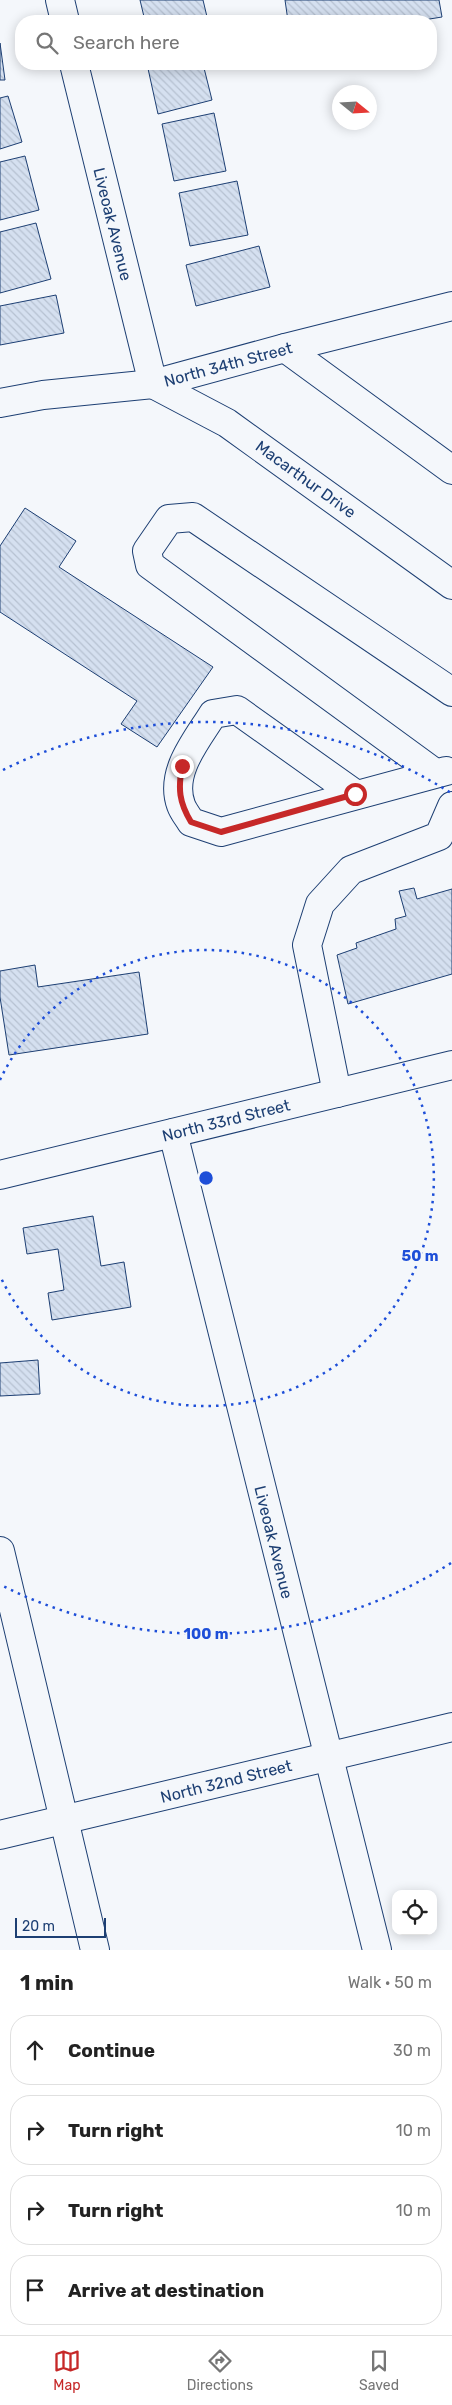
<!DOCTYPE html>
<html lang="en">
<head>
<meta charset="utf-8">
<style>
  :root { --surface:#fff; --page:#f2f2f2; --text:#222; --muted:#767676; --line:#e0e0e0; --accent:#c62828 }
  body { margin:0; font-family:Rubik,sans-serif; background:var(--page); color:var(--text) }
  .controls { position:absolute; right:15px; bottom:15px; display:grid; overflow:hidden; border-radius:10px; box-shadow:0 2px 12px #0003 }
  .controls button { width:45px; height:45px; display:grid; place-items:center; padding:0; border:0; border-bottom:1px solid var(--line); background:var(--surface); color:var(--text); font:25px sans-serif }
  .compass { position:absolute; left:332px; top:85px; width:45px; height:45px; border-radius:50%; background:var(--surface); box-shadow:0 2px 12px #0003; rotate:108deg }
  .scale { position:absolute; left:15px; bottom:12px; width:91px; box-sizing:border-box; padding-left:5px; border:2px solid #1d3f73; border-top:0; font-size:14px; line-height:18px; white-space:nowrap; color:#1d3f73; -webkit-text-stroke:4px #f4f7fb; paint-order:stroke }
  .stop { position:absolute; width:15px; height:15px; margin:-11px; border:4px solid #c62828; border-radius:50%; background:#fff }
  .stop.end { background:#c62828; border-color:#fff; box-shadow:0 1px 5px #0008 }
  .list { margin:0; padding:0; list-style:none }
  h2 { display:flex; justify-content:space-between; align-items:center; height:65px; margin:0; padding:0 20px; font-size:21px }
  h2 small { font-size:16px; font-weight:400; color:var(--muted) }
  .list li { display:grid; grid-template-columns:32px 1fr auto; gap:15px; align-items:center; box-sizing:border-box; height:70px; margin:0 10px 10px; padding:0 10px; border:1px solid var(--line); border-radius:20px }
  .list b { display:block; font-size:19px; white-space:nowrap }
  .list em { font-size:16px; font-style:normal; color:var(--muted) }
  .icon { flex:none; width:28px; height:28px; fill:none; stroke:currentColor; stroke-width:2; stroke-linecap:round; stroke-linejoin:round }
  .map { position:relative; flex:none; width:452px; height:1950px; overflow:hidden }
  .search { position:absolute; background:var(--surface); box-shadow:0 2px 12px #0003; left:15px; right:15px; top:15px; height:55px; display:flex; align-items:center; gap:12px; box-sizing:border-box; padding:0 18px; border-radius:20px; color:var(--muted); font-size:19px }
  .sheet { height:385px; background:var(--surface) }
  nav { display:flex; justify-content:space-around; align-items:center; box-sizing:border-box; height:70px; border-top:1px solid var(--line); background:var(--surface); font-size:14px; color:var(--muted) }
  nav a { display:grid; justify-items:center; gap:2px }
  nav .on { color:var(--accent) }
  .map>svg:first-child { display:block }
  .building { fill:url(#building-back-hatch); stroke:#1d3f73 }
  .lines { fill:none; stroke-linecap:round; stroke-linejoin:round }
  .minor-casing { stroke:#1d3f73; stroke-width:30 }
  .minor { stroke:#f4f7fb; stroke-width:28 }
  .route { stroke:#c62828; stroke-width:6 }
  .ring { fill:none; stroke:#1d4ed8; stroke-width:2.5; stroke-dasharray:2.5 5 }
  .labels { text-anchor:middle; stroke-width:4; stroke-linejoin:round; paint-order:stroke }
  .street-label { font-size:16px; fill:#1d3f73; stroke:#f4f7fb }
  .centre { fill:#1d4ed8; stroke:#f4f7fb; stroke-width:2.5 }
  .ring-label { font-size:15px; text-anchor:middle; font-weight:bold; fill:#1d4ed8; stroke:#f4f7fb; stroke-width:4; stroke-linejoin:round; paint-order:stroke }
</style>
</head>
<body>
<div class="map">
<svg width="452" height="1950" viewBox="0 0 452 1950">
  <defs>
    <pattern id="building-back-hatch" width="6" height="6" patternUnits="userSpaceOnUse" patternTransform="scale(1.25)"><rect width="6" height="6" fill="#d5e0f0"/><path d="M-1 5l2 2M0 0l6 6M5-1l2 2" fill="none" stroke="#b6c1d1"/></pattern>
  </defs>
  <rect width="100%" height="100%" fill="#f4f7fb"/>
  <g class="building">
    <polygon points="140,0 203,0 208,21 145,21"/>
    <polygon points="285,0 439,0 442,17 417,21 288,21"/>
    <polygon points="0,43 5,80 0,80"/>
    <polygon points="147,64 203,64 212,100 158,114"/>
    <polygon points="8,96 22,142 0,149 0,98"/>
    <polygon points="214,113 226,171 174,181 162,124"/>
    <polygon points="25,156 39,210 0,220 0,162"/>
    <polygon points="237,181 248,235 190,246 179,193"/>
    <polygon points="36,223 51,279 0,293 0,232"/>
    <polygon points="259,246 270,287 196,306 186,265"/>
    <polygon points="56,295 64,333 0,345 0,306"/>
    <polygon points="25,508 76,541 59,567 213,667 157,747 121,724 137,701 0,612 0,546"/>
    <polygon points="414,888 417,899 452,889 452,974 348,1004 337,955 357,948 356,943 396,929 395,919 406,916 399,891"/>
    <polygon points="35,965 38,987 139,972 148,1034 9,1055 0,997 0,971"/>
    <polygon points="93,1216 101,1266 124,1262 131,1307 52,1320 48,1293 64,1290 58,1249 27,1254 23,1228"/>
    <polygon points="38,1360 40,1394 0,1396 0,1363"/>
  </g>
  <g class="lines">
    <g class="minor-casing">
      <g id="minor">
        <polyline points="60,0 65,21"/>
        <polyline points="74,64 153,384"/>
        <polyline points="285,348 452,470"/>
        <polyline points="153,384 227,423 452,585"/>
        <polyline points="0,403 43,395 153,384 285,348 452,306"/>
        <polyline points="435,773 150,565 147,551 169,519 193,517 452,692"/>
        <path d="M355 794 237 710 213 714C197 740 169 772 181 805 183 811 188 817 191 822L221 832 446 771"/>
        <polyline points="337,1093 307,945 320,904 351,870 439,836 452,806"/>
        <polyline points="173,1133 377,1950"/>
        <polyline points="0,1175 452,1065"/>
        <polyline points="0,1551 95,1950"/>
        <polyline points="0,1835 452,1727"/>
      </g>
    </g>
    <use href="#minor" class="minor"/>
  </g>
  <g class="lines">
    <path class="route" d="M182 766C178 789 179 802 191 822L221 832 355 794"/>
  </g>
  <g class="ring">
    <path d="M0 1080A228 228 0 1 1 0 1276"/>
    <path d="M451 1563A456 456 0 0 1 3 1586M3 770A456 456 0 0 1 451 793"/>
  </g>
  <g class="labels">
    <g class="street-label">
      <text transform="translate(113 224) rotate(76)" y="6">Liveoak Avenue</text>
      <text transform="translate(228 364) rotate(-15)" y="6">North 34th Street</text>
      <text transform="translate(306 479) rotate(36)" y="6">Macarthur Drive</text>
      <text transform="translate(226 1120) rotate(-14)" y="6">North 33rd Street</text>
      <text transform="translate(274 1542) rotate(76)" y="6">Liveoak Avenue</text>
      <text transform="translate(226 1781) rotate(-14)" y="6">North 32nd Street</text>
    </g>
  </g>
  <circle cx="206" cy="1178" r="8" class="centre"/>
  <g class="ring-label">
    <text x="420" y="1261">50 m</text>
    <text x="206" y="1639">100 m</text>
  </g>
</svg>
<div class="controls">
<button><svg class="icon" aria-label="locate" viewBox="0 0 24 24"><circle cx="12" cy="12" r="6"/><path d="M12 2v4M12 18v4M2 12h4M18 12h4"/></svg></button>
</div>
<svg class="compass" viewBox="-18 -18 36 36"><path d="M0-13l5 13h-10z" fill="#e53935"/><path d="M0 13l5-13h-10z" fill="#767676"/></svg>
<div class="scale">20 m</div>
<div class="stop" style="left:355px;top:794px"></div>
<div class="stop end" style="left:182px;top:766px"></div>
<div class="search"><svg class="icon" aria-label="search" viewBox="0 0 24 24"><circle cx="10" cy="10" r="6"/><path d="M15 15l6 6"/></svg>Search here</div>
</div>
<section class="sheet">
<h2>1 min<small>Walk · 50 m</small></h2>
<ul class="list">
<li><svg class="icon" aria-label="ahead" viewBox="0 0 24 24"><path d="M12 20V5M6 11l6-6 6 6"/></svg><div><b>Continue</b></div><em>30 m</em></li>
<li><svg class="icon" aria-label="right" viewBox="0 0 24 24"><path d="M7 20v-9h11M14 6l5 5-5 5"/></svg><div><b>Turn right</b></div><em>10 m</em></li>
<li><svg class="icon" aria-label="right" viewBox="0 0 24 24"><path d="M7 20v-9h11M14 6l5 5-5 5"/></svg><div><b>Turn right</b></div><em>10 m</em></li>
<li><svg class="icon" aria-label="arrive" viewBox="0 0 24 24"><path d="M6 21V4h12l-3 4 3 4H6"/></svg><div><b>Arrive at destination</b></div></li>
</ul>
</section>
<nav>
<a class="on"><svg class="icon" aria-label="map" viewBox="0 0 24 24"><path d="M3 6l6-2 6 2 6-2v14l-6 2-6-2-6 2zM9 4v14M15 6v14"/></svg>Map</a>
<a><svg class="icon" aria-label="directions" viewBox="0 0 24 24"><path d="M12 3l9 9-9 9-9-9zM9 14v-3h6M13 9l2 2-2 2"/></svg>Directions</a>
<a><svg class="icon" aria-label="saved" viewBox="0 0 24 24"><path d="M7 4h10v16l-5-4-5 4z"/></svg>Saved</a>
</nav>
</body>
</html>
